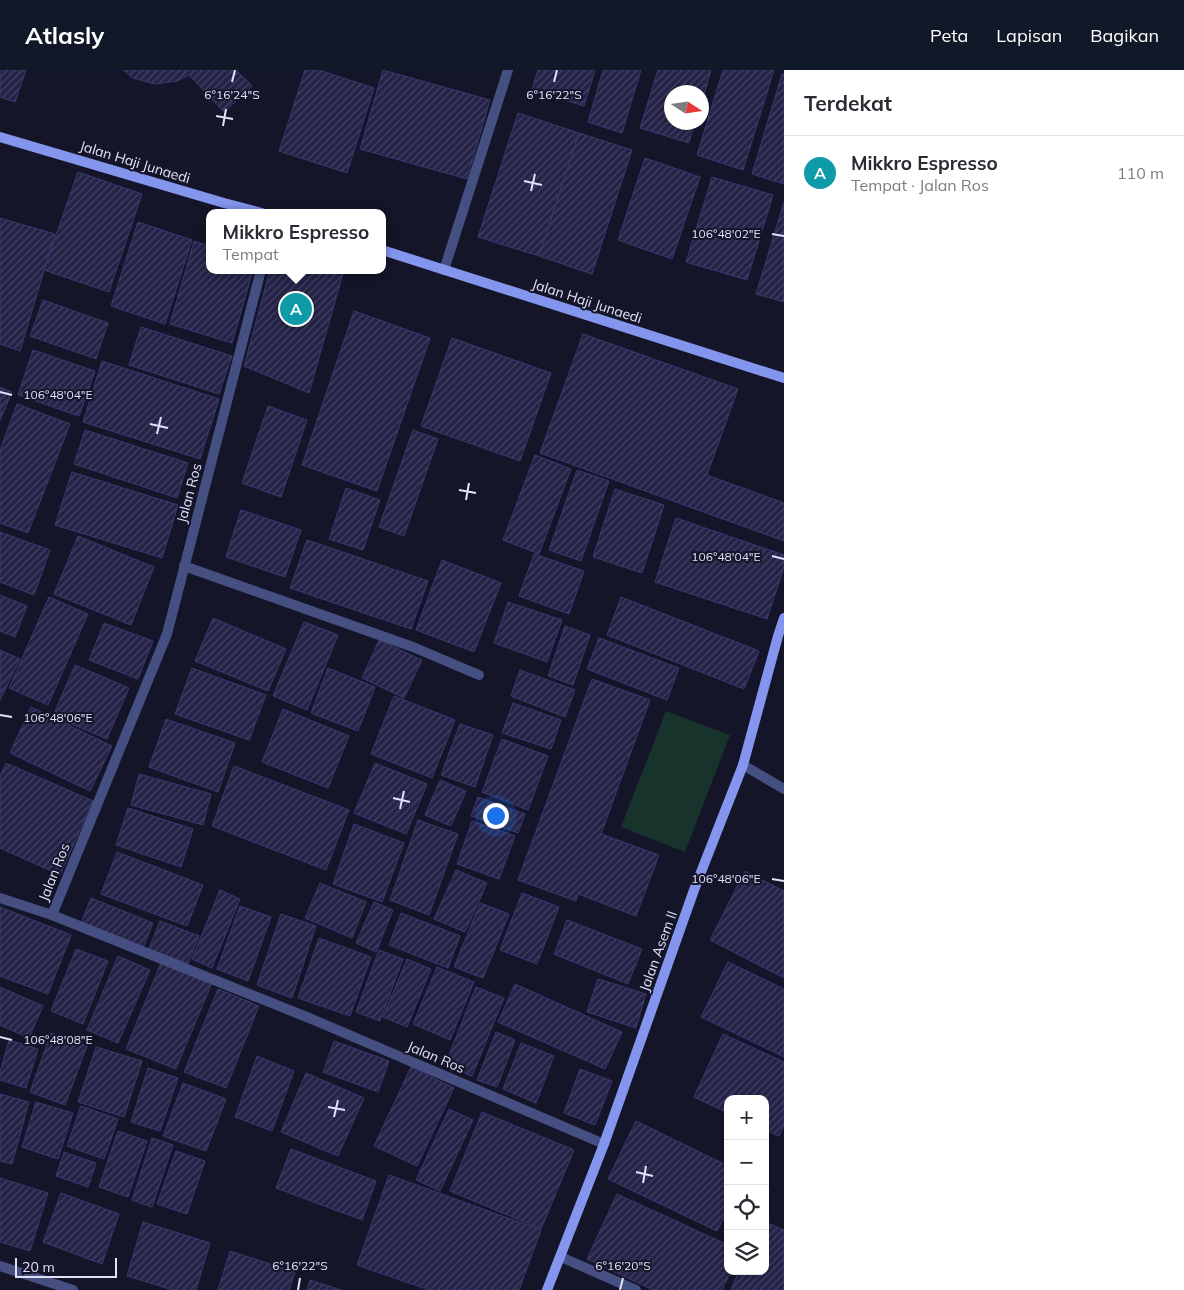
<!DOCTYPE html>
<html lang="id">
<head>
<meta charset="utf-8">
<style>
  :root { --surface:#fff; --page:#f7f7f7; --text:#2b2b33; --muted:#7c7c81; --line:#e1e1e2; --accent:#111827 }
  body { margin:0; font-family:Mulish,sans-serif; background:var(--page); color:var(--text) }
  .controls { position:absolute; right:15px; bottom:15px; display:grid; overflow:hidden; border-radius:10px; box-shadow:0 1px 4px #0004 }
  .controls button { width:45px; height:45px; display:grid; place-items:center; padding:0; border:0; border-bottom:1px solid var(--line); background:var(--surface); color:var(--text); font:25px sans-serif }
  .compass { position:absolute; left:664px; top:15px; width:45px; height:45px; border-radius:50%; background:var(--surface); box-shadow:0 1px 4px #0004; rotate:102deg }
  .scale { position:absolute; left:15px; bottom:12px; width:102px; box-sizing:border-box; padding-left:5px; border:2px solid #e0e2fb; border-top:0; font-size:14px; line-height:18px; white-space:nowrap; color:#e0e2fb; -webkit-text-stroke:4px #141529; paint-order:stroke }
  .you { position:absolute; left:495px; top:745px; width:18px; height:18px; margin:-12px; border:4px solid #fff; border-radius:50%; background:#1a73e8; box-shadow:0 0 0 8px #1a73e833 }
  .badge { display:grid; place-items:center; width:32px; height:32px; border-radius:50%; background:var(--accent); color:#fff; font-size:16px; font-weight:700 }
  .pin { position:absolute; translate:-50% -50%; border:2px solid #fff; box-shadow:0 1px 5px #0006 }
  .popup { position:absolute; left:206px; top:139px; width:180px; height:65px; box-sizing:border-box; display:grid; place-content:center; border-radius:10px; background:var(--surface); filter:drop-shadow(0 1px 4px #0005); font-size:16px; white-space:nowrap; color:var(--muted) }
  .popup b { font-size:19px; color:var(--text) }
  .popup::after { content:''; position:absolute; left:50%; top:100%; margin-left:-10px; border:10px solid transparent; border-top-color:var(--surface) }
  .list { margin:0; padding:0; list-style:none }
  h2 { display:flex; justify-content:space-between; align-items:center; height:65px; margin:0; padding:0 20px; font-size:21px }
  h2 small { font-size:16px; font-weight:400; color:var(--muted) }
  .list li { display:grid; grid-template-columns:32px 1fr auto; gap:15px; align-items:center; box-sizing:border-box; height:75px; padding:0 20px; border-top:1px solid var(--line) }
  .list b { display:block; font-size:19px; white-space:nowrap }
  .list p { margin:0; font-size:16px; white-space:nowrap; color:var(--muted) }
  .list em { font-size:16px; font-style:normal; color:var(--muted) }
  .icon { flex:none; width:28px; height:28px; fill:none; stroke:currentColor; stroke-width:2; stroke-linecap:round; stroke-linejoin:round }
  .map { position:relative; flex:none; width:784px; height:1220px; overflow:hidden }
  header { display:flex; align-items:center; gap:30px; box-sizing:border-box; height:70px; padding:0 25px; background:var(--accent); color:#fff }
  header strong { font-size:24px }
  nav { display:flex; gap:28px; margin-inline-start:auto; font-size:18px }
  main { display:flex }
  aside { flex:1; background:var(--surface) }
  .map>svg:first-child { display:block }
  .green { fill:#18322c }
  .building { fill:url(#building-hatch); stroke:#393870 }
  .lines { fill:none; stroke-linecap:round; stroke-linejoin:round }
  .street { stroke:#464f81; stroke-width:10 }
  .secondary { stroke:#8495ee; stroke-width:10 }
  .ticks { fill:none; stroke:#e0e2fb; stroke-width:2 }
  .labels { text-anchor:middle; stroke-width:4; stroke-linejoin:round; paint-order:stroke }
  .street-label { font-size:14px; fill:#e0e2fb; stroke:#141529 }
  .ticks-label { font-size:12px; text-anchor:middle; fill:#e0e2fb; stroke:#141529; stroke-width:4; stroke-linejoin:round; paint-order:stroke }
</style>
</head>
<body>
<header>
<strong>Atlasly</strong>
<nav><a>Peta</a><a>Lapisan</a><a>Bagikan</a></nav>
</header>
<main>
<div class="map">
<svg width="784" height="1220" viewBox="0 0 784 1220">
  <defs>
    <pattern id="building-hatch" width="6" height="6" patternUnits="userSpaceOnUse" patternTransform="scale(1.25)"><rect width="6" height="6" fill="#242347"/><path d="M-1 1l2-2M0 6l6-6M5 7l2-2" fill="none" stroke="#444362"/></pattern>
  </defs>
  <rect width="100%" height="100%" fill="#141529"/>
  <polygon class="green" points="666,641 730,665 685,782 621,757"/>
  <g class="building">
    <polygon points="0,0 26,0 15,32 0,27"/>
    <polygon points="123,0 236,0 252,16 224,42 189,5 177,11 155,14 133,8"/>
    <polygon points="305,0 319,0 374,18 347,103 279,81"/>
    <polygon points="383,0 490,30 467,109 360,79"/>
    <polygon points="538,0 595,0 584,36 532,20"/>
    <polygon points="603,0 641,0 622,63 588,52"/>
    <polygon points="658,0 711,0 702,32 702,22 672,22 672,52 695,52 689,73 640,58"/>
    <polygon points="723,0 774,0 743,100 697,85"/>
    <polygon points="782,4 784,4 784,114 752,104"/>
    <polygon points="518,43 579,63 539,186 478,167"/>
    <polygon points="579,63 632,80 592,204 539,186"/>
    <polygon points="645,88 700,107 672,189 618,170"/>
    <polygon points="78,102 142,124 109,222 44,200"/>
    <polygon points="712,107 773,125 747,210 686,192"/>
    <polygon points="784,132 784,232 756,224"/>
    <polygon points="0,148 55,164 20,281 0,274"/>
    <polygon points="138,152 192,170 165,254 111,236"/>
    <polygon points="194,171 210,176 210,200 253,200 232,273 170,254"/>
    <polygon points="270,200 344,200 309,323 244,296"/>
    <polygon points="43,230 108,253 96,289 30,266"/>
    <polygon points="354,241 430,268 377,421 302,395"/>
    <polygon points="141,257 232,286 219,324 129,295"/>
    <polygon points="583,264 738,319 707,405 784,433 784,471 540,383"/>
    <polygon points="452,268 551,303 520,391 421,356"/>
    <polygon points="33,280 95,301 79,346 18,325"/>
    <polygon points="102,291 219,329 200,389 83,352"/>
    <polygon points="0,317 12,322 0,350"/>
    <polygon points="17,334 70,354 28,463 0,453 0,380"/>
    <polygon points="268,336 307,350 281,427 242,413"/>
    <polygon points="85,360 188,393 177,428 74,394"/>
    <polygon points="413,360 438,369 404,466 379,457"/>
    <polygon points="535,385 571,399 539,484 503,470"/>
    <polygon points="577,400 609,411 581,491 549,480"/>
    <polygon points="72,402 178,435 162,488 55,455"/>
    <polygon points="346,418 380,430 363,480 329,469"/>
    <polygon points="615,419 664,435 642,503 593,487"/>
    <polygon points="241,440 301,460 285,507 226,487"/>
    <polygon points="676,448 784,485 784,497 767,549 655,512"/>
    <polygon points="0,462 50,480 34,525 0,512"/>
    <polygon points="78,466 154,497 131,555 54,524"/>
    <polygon points="307,470 428,511 411,559 290,518"/>
    <polygon points="534,484 584,501 569,544 519,526"/>
    <polygon points="442,490 501,513 474,582 416,560"/>
    <polygon points="0,525 27,536 15,567 0,561"/>
    <polygon points="49,527 88,544 48,635 9,618"/>
    <polygon points="621,527 759,581 744,619 607,565"/>
    <polygon points="508,532 562,550 547,592 494,573"/>
    <polygon points="213,548 286,579 268,621 195,591"/>
    <polygon points="304,552 338,565 307,640 273,626"/>
    <polygon points="104,553 153,571 138,609 89,590"/>
    <polygon points="565,556 590,565 573,615 548,606"/>
    <polygon points="599,568 679,598 667,630 587,599"/>
    <polygon points="379,570 422,590 404,628 362,608"/>
    <polygon points="0,580 20,589 0,630"/>
    <polygon points="75,595 129,618 107,669 53,646"/>
    <polygon points="192,598 266,625 249,670 175,644"/>
    <polygon points="328,598 375,617 358,661 311,643"/>
    <polygon points="520,600 575,620 565,647 511,626"/>
    <polygon points="592,609 650,630 601,764 659,785 636,846 578,824 576,831 518,810"/>
    <polygon points="394,626 455,650 432,708 371,684"/>
    <polygon points="513,633 561,650 551,679 502,663"/>
    <polygon points="31,637 112,676 90,721 10,683"/>
    <polygon points="283,639 349,666 328,718 262,692"/>
    <polygon points="166,649 235,673 218,722 149,697"/>
    <polygon points="460,654 493,665 475,717 441,705"/>
    <polygon points="502,669 548,686 528,740 482,722"/>
    <polygon points="6,693 93,731 60,805 0,778 0,706"/>
    <polygon points="375,693 427,714 406,764 354,743"/>
    <polygon points="234,696 349,740 326,800 212,756"/>
    <polygon points="139,704 211,724 203,755 131,735"/>
    <polygon points="440,710 466,721 451,756 425,745"/>
    <polygon points="478,727 525,744 518,763 471,746"/>
    <polygon points="128,738 193,759 181,797 116,775"/>
    <polygon points="418,750 458,764 429,845 390,830"/>
    <polygon points="472,751 515,766 499,809 457,794"/>
    <polygon points="354,754 404,773 382,832 333,814"/>
    <polygon points="117,782 203,815 187,856 101,824"/>
    <polygon points="456,800 487,813 465,862 434,849"/>
    <polygon points="745,801 784,821 784,908 710,870"/>
    <polygon points="320,813 366,832 352,868 305,848"/>
    <polygon points="220,820 240,829 212,898 192,889"/>
    <polygon points="522,823 559,837 537,894 500,880"/>
    <polygon points="91,828 153,853 143,878 81,853"/>
    <polygon points="374,832 393,840 376,882 356,873"/>
    <polygon points="480,833 509,844 483,908 454,897"/>
    <polygon points="240,836 271,847 248,911 217,899"/>
    <polygon points="0,837 71,865 48,924 0,906"/>
    <polygon points="401,843 460,866 448,898 389,875"/>
    <polygon points="281,844 316,856 292,928 257,915"/>
    <polygon points="567,850 642,879 628,914 554,884"/>
    <polygon points="160,851 199,866 188,894 149,879"/>
    <polygon points="319,868 371,887 350,946 298,928"/>
    <polygon points="76,879 108,891 83,954 51,941"/>
    <polygon points="379,880 403,889 380,951 356,942"/>
    <polygon points="118,886 150,900 118,973 87,960"/>
    <polygon points="407,889 431,899 407,957 383,947"/>
    <polygon points="728,892 784,919 784,987 701,947"/>
    <polygon points="161,893 212,913 176,999 126,979"/>
    <polygon points="437,897 474,912 450,970 413,954"/>
    <polygon points="598,909 646,924 636,958 587,942"/>
    <polygon points="515,914 622,962 605,999 498,952"/>
    <polygon points="0,917 43,936 29,968 0,955"/>
    <polygon points="476,917 504,928 472,1006 445,995"/>
    <polygon points="218,919 259,936 226,1018 184,1002"/>
    <polygon points="496,962 515,970 497,1017 477,1010"/>
    <polygon points="51,963 87,976 65,1035 30,1022"/>
    <polygon points="723,964 784,992 784,1055 779,1066 765,1060 765,1029 728,1029 728,1043 694,1027"/>
    <polygon points="9,970 38,979 26,1018 0,1010 0,1002"/>
    <polygon points="334,971 389,991 378,1022 323,1002"/>
    <polygon points="521,973 554,986 536,1033 503,1019"/>
    <polygon points="96,977 142,991 124,1047 78,1032"/>
    <polygon points="257,986 294,1001 272,1061 235,1047"/>
    <polygon points="411,997 454,1018 417,1096 374,1076"/>
    <polygon points="148,998 178,1008 160,1061 131,1052"/>
    <polygon points="580,999 612,1011 595,1055 564,1043"/>
    <polygon points="306,1003 364,1028 338,1086 281,1062"/>
    <polygon points="183,1013 226,1029 206,1081 163,1066"/>
    <polygon points="0,1024 29,1032 12,1094 0,1091"/>
    <polygon points="36,1032 73,1043 58,1089 22,1077"/>
    <polygon points="81,1036 118,1049 104,1089 67,1076"/>
    <polygon points="449,1039 473,1050 440,1121 416,1110"/>
    <polygon points="482,1042 574,1080 541,1159 450,1121"/>
    <polygon points="636,1051 728,1096 728,1139 717,1161 608,1109"/>
    <polygon points="118,1061 147,1071 128,1127 99,1117"/>
    <polygon points="152,1068 173,1075 152,1137 132,1130"/>
    <polygon points="291,1079 376,1111 362,1150 276,1118"/>
    <polygon points="176,1081 205,1091 187,1144 157,1134"/>
    <polygon points="64,1082 96,1093 88,1117 56,1106"/>
    <polygon points="389,1105 541,1160 519,1220 429,1220 357,1195"/>
    <polygon points="0,1108 48,1123 30,1181 0,1172"/>
    <polygon points="61,1123 119,1144 102,1194 43,1172"/>
    <polygon points="617,1124 728,1175 728,1201 731,1201 722,1220 653,1220 587,1189"/>
    <polygon points="143,1152 210,1173 196,1220 173,1220 127,1206"/>
    <polygon points="765,1152 784,1160 784,1220 731,1220 739,1201 765,1201"/>
    <polygon points="230,1181 295,1202 289,1220 218,1220"/>
    <polygon points="310,1210 341,1220 307,1220"/>
  </g>
  <g class="lines">
    <g class="street">
      <polyline points="444,200 508,0"/>
      <polyline points="184,496 413,577 479,605"/>
      <polyline points="743,695 784,719"/>
      <polyline points="0,828 52,845 314,950 604,1074"/>
      <polyline points="52,845 167,564 261,200"/>
      <polyline points="561,1187 636,1220"/>
      <polyline points="0,1196 73,1220"/>
    </g>
    <g class="secondary">
      <polyline points="0,67 224,133 262,143"/>
      <polyline points="382,180 784,308"/>
      <polyline points="547,1220 604,1074 694,820 743,695 778,566 784,548"/>
    </g>
  </g>
  <path class="ticks" d="M232 12 235 0M554 12 557 0M216 46 233 49M223 56 226 39M524 111 542 115M531 121 535 104M772 164 784 166M0 322 12 325M150 354 168 358M157 364 161 347M459 420 476 423M466 430 469 413M772 486 784 489M0 645 12 647M393 728 410 732M400 739 404 721M772 809 784 811M0 967 12 970M328 1037 345 1040M334 1047 338 1030M636 1102 653 1106M643 1113 646 1096M298 1220 300 1208M620 1220 623 1208"/>
  <g class="labels">
    <g class="street-label">
      <text transform="translate(135 92) rotate(17)" y="5">Jalan Haji Junaedi</text>
      <text transform="translate(587 231) rotate(18)" y="5">Jalan Haji Junaedi</text>
      <text transform="translate(189 423) rotate(-75)" y="5">Jalan Ros</text>
      <text transform="translate(54 802) rotate(-68)" y="5">Jalan Ros</text>
      <text transform="translate(658 881) rotate(-70)" y="5">Jalan Asem II</text>
      <text transform="translate(436 987) rotate(23)" y="5">Jalan Ros</text>
    </g>
  </g>
  <g class="ticks-label">
    <text x="232" y="29">6°16'24"S</text>
    <text x="554" y="29">6°16'22"S</text>
    <text x="726" y="168">106°48'02"E</text>
    <text x="58" y="329">106°48'04"E</text>
    <text x="726" y="491">106°48'04"E</text>
    <text x="58" y="652">106°48'06"E</text>
    <text x="726" y="813">106°48'06"E</text>
    <text x="58" y="974">106°48'08"E</text>
    <text x="300" y="1200">6°16'22"S</text>
    <text x="623" y="1200">6°16'20"S</text>
  </g>
</svg>
<div class="controls">
<button>+</button>
<button>−</button>
<button><svg class="icon" aria-label="locate" viewBox="0 0 24 24"><circle cx="12" cy="12" r="6"/><path d="M12 2v4M12 18v4M2 12h4M18 12h4"/></svg></button>
<button><svg class="icon" aria-label="layers" viewBox="0 0 24 24"><path d="M12 4l9 5-9 5-9-5zM3 14l9 5 9-5"/></svg></button>
</div>
<svg class="compass" viewBox="-18 -18 36 36"><path d="M0-13l5 13h-10z" fill="#e53935"/><path d="M0 13l5-13h-10z" fill="#7c7c81"/></svg>
<div class="scale">20 m</div>
<div class="you"></div>
<div class="pin badge" style="left:296px;top:239px;background:#0f9aa8">A</div>
<div class="popup"><b>Mikkro Espresso</b>Tempat</div>
</div>
<aside>
<h2>Terdekat<small></small></h2>
<ul class="list">
<li><span class="badge" style="background:#0f9aa8">A</span><div><b>Mikkro Espresso</b><p>Tempat · Jalan Ros</p></div><em>110 m</em></li>
</ul>
</aside>
</main>
</body>
</html>
